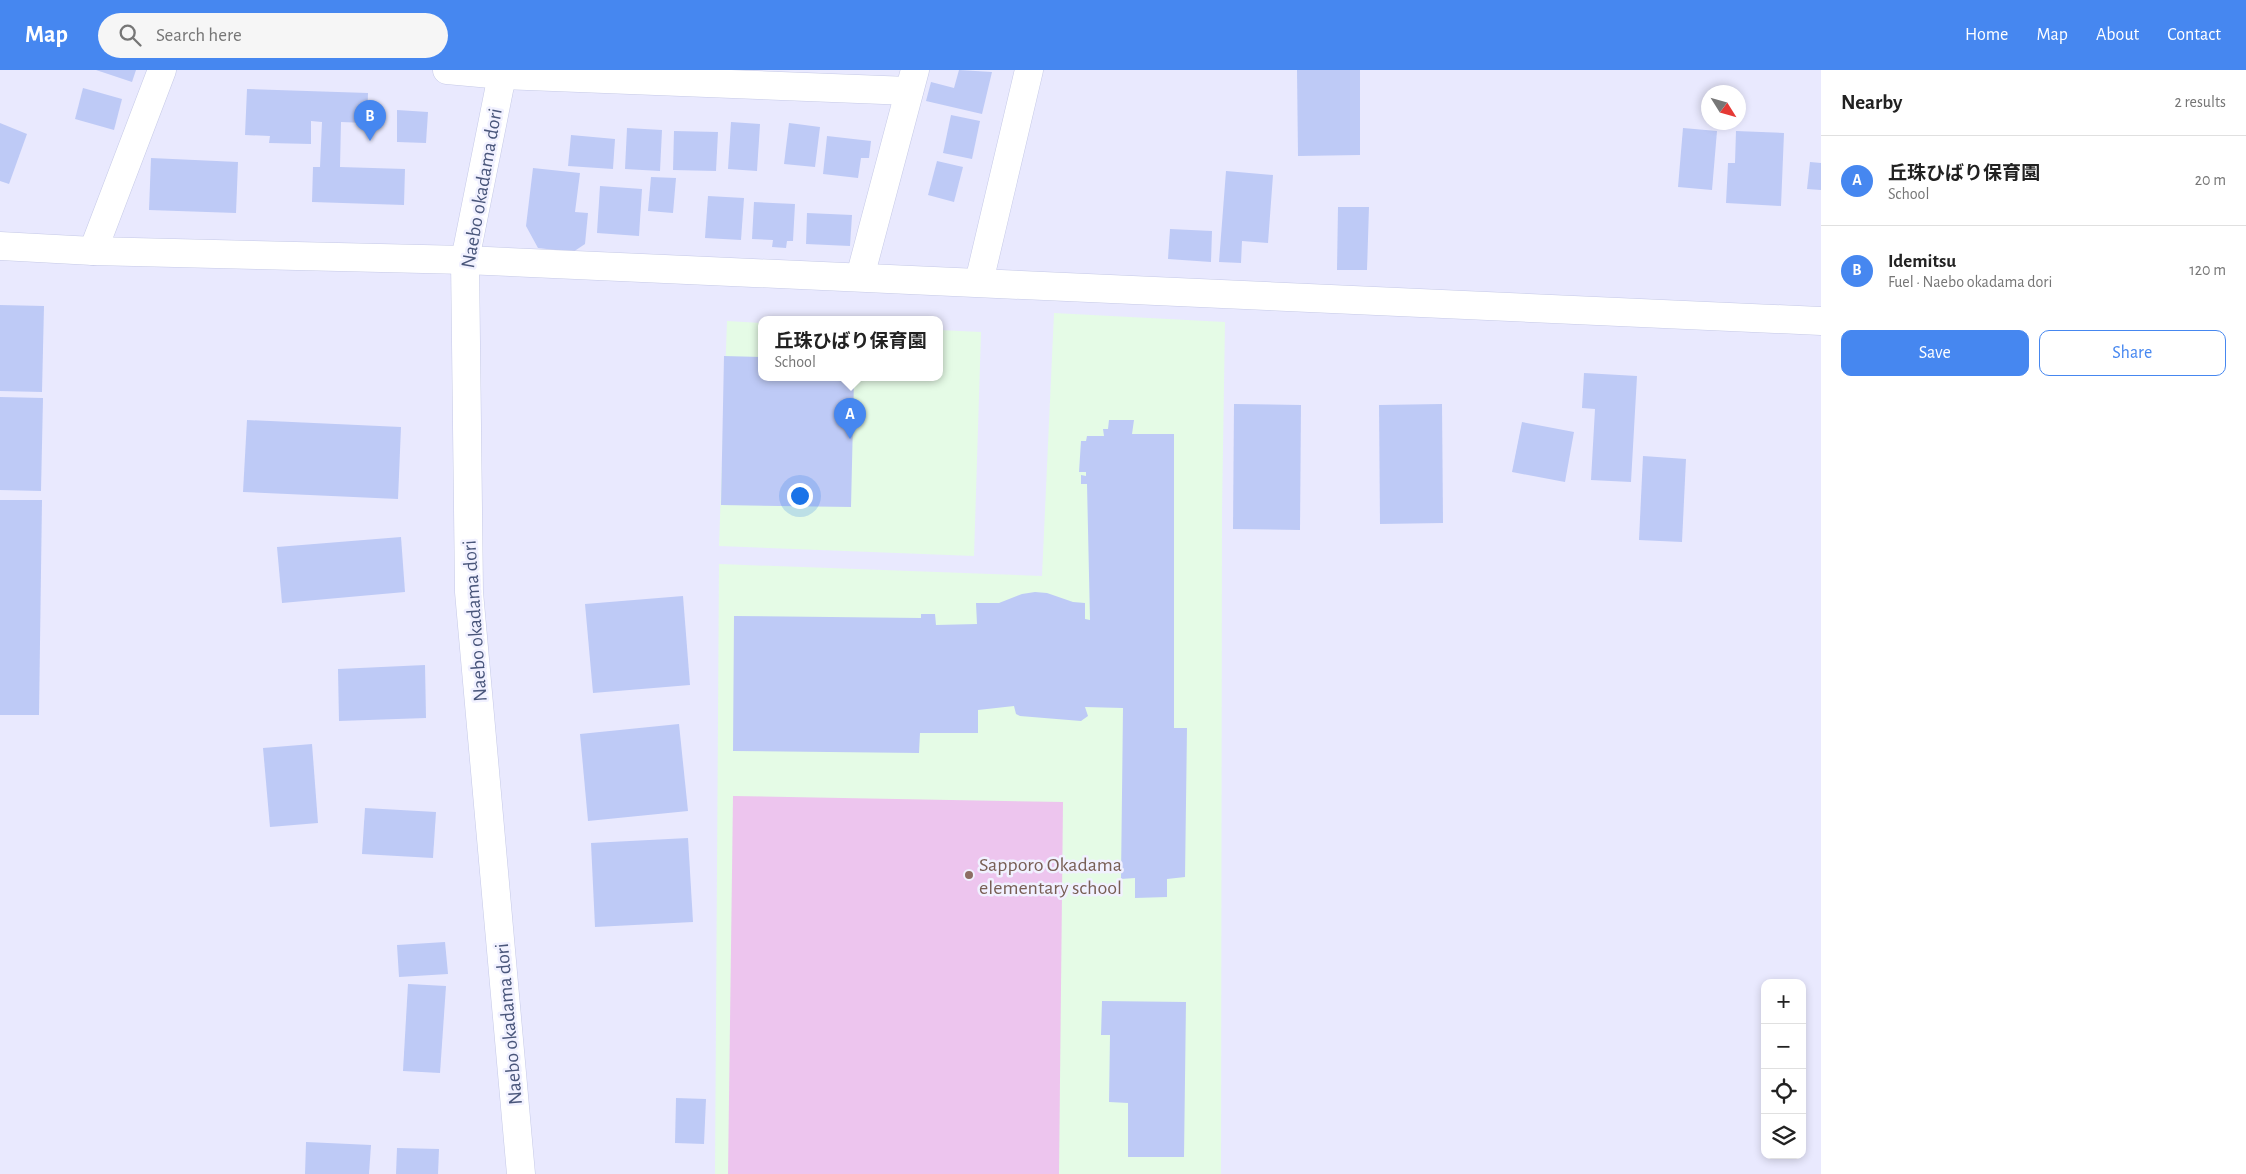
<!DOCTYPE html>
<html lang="en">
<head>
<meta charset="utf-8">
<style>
  :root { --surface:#fff; --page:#f6f6f6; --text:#222; --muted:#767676; --line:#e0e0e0; --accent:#4687f0 }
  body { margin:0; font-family:"Alegreya Sans","Noto Sans JP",sans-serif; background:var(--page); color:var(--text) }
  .controls { position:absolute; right:15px; bottom:15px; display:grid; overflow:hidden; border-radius:10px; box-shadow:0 2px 8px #0003 }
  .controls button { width:45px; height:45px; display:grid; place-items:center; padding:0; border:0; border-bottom:1px solid var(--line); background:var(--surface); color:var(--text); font:25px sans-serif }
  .compass { position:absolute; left:1701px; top:15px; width:45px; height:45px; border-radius:50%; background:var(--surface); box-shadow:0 2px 8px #0003; rotate:127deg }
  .you { position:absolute; left:799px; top:425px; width:18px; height:18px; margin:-12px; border:4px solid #fff; border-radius:50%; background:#1a73e8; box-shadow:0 0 0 8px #1a73e833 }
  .badge { display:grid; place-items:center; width:32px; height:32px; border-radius:50%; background:var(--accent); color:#fff; font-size:16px; font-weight:700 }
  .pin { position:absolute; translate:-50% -41px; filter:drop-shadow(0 1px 2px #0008) }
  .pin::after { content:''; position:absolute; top:26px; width:18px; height:15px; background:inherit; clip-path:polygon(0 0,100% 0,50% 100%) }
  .popup { position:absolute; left:758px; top:246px; width:185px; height:65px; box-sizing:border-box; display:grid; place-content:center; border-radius:10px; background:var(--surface); filter:drop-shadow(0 1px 4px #0005); font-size:16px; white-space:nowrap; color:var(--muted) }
  .popup b { font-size:19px; color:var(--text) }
  .popup::after { content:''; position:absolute; left:50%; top:100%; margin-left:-10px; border:10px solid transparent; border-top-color:var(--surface) }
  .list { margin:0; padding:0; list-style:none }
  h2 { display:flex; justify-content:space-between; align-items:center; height:65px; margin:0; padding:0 20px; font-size:21px }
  h2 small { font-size:16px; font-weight:400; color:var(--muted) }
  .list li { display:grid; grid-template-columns:32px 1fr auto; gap:15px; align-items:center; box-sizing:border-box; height:90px; padding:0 20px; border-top:1px solid var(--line) }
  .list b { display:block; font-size:19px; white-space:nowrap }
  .list p { margin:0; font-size:16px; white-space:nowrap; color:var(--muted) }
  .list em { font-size:16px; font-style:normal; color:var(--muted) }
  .actions { display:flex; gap:10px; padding:15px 20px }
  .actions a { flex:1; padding:11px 0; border:1px solid var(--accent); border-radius:10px; text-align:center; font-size:18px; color:var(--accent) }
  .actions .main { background:var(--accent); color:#fff }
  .icon { flex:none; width:28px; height:28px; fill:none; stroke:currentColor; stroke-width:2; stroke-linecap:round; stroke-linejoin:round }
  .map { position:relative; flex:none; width:1821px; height:1104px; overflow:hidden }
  header { display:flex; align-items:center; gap:30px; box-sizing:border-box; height:70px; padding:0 25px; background:var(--accent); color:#fff }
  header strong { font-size:24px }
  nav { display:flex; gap:28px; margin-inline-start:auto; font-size:18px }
  .search { width:350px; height:45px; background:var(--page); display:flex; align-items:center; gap:12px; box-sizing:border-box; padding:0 18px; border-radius:28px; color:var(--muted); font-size:19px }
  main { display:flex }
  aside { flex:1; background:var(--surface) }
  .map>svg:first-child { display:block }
  .education { fill:#e5fbe6 }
  .green { fill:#edc5ee }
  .building { fill:#becaf6 }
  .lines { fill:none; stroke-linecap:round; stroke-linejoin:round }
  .minor-casing { stroke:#c5c9e7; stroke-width:29 }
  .tertiary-casing { stroke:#c5c9e7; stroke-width:29 }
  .minor { stroke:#fff; stroke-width:28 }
  .tertiary { stroke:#fff; stroke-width:28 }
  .education-dot { fill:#8d6e63; stroke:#f1f1ff; stroke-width:2 }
  .labels { text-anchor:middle; stroke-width:5; stroke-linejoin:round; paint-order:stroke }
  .street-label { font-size:20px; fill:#49567b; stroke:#f1f1ff }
  .education-label { font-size:20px; fill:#785e54; stroke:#f1f1ff; text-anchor:start }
</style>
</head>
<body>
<header>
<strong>Map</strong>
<div class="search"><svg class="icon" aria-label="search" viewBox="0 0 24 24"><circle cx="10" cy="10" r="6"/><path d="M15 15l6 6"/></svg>Search here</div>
<nav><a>Home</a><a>Map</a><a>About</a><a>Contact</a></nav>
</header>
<main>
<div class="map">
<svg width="1821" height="1104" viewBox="0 0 1821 1104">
  <rect width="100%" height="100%" fill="#e9e9fe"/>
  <g class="education">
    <polygon points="1054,243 1225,252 1222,440 1221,1104 715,1104 719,494 1042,506"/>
    <polygon points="727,251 761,253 761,308 939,308 939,260 981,262 974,486 719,476"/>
  </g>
  <polygon class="green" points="733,726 1063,732 1059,1104 728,1104"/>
  <g class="building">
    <polygon points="96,0 136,0 132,12"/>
    <polygon points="959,0 992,2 982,44 926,31 931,12 954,18"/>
    <polygon points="1297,0 1360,0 1360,85 1298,86"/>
    <polygon points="83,18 122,29 114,60 75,49"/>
    <polygon points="247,19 368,23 367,53 341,52 340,97 405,99 404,135 312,132 313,97 320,97 322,52 311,51 311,74 269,73 270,66 245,65"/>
    <polygon points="397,40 428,42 426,73 397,72"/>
    <polygon points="951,45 980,51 972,89 943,83"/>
    <polygon points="731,52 760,54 757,101 728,99"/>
    <polygon points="0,53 27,64 9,114 0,111"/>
    <polygon points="789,53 820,57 815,97 784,94"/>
    <polygon points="627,58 662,60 660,101 625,99"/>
    <polygon points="1683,58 1717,61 1712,120 1678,117"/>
    <polygon points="674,61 718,62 716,101 673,100"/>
    <polygon points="1736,61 1784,63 1781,136 1726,133 1728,93 1735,93"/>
    <polygon points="571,65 615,69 613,99 568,96"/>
    <polygon points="827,66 871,71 869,88 861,88 858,108 823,104"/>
    <polygon points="151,88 238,92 236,143 149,140"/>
    <polygon points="937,91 963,97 954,132 928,125"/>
    <polygon points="1810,92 1821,93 1821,120 1807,119"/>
    <polygon points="533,98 580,103 575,142 588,143 585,174 573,182 538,178 526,156"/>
    <polygon points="1226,101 1273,105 1268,173 1242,171 1241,193 1219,192"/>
    <polygon points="651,107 676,108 673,143 648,141"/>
    <polygon points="600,116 642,119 639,166 597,163"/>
    <polygon points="708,126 744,128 741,170 705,168"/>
    <polygon points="754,132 795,134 793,171 787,171 786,178 772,177 773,170 752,169"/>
    <polygon points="1338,137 1369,137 1367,200 1337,200"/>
    <polygon points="807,143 852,145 850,176 806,174"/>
    <polygon points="1170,159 1212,161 1211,192 1168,189"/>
    <polygon points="0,235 44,236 42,322 0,321"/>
    <polygon points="724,286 761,287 761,308 854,308 851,437 721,435"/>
    <polygon points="1584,303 1637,306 1631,412 1591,410 1595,339 1582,338"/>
    <polygon points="0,327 43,328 41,421 0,420"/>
    <polygon points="1234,334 1301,335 1300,460 1233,459"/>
    <polygon points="1442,334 1443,453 1380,454 1379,335"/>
    <polygon points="247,350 401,357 398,429 243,422"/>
    <polygon points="1109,350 1134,350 1132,364 1174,364 1174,658 1187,658 1185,807 1167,809 1167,827 1135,828 1135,808 1121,809 1123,638 1085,637 1088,646 1081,651 1020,646 1016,644 1014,636 978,640 978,663 920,663 919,683 733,681 734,546 921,548 921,544 935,544 936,555 977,554 976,533 999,533 1022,524 1035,522 1047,523 1073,532 1085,533 1085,549 1090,550 1087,414 1081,414 1081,405 1086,406 1086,402 1079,402 1081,371 1086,371 1087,366 1104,366 1103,359 1108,359"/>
    <polygon points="1522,352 1574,362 1565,412 1512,402"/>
    <polygon points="1643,386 1686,389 1682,472 1639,470"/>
    <polygon points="0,430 42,430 39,645 0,645"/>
    <polygon points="401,467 405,522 282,533 277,477"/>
    <polygon points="683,526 690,615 593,623 585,534"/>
    <polygon points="425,595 426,648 339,651 338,599"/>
    <polygon points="679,654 688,741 588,751 580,664"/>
    <polygon points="312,674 318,753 270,757 263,678"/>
    <polygon points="365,738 436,742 433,788 362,784"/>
    <polygon points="688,768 693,852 595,857 591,773"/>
    <polygon points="445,872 448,904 399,907 397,875"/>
    <polygon points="408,914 446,916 440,1003 403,1001"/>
    <polygon points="1102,931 1186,932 1184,1087 1128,1087 1128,1033 1109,1032 1110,965 1101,965"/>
    <polygon points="676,1028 706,1029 704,1074 675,1073"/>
    <polygon points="306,1072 371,1075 369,1104 305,1104"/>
    <polygon points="397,1078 439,1079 438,1104 396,1104"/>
  </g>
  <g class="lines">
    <g class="minor-casing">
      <g id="minor">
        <polyline points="447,0 502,5 909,21"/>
        <polyline points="93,181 162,0"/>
        <polyline points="860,207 915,0"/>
        <polyline points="979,212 1029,0"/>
      </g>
    </g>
    <g class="tertiary-casing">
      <g id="tertiary">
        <polyline points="503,0 465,190 469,522 521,1104"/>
        <polyline points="0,176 93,181 465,190 1821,251"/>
      </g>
    </g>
    <use href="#minor" class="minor"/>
    <use href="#tertiary" class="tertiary"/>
  </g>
  <circle class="education-dot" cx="969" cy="805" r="5"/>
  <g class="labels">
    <g class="street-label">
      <text transform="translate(481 118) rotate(-80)" y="7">Naebo okadama dori</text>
      <text transform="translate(474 551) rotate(-94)" y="7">Naebo okadama dori</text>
      <text transform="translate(508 954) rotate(-95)" y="7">Naebo okadama dori</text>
    </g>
    <g class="education-label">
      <text x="979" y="801">Sapporo Okadama<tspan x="979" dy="23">elementary school</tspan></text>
    </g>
  </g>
</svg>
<div class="controls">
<button>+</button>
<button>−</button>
<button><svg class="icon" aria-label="locate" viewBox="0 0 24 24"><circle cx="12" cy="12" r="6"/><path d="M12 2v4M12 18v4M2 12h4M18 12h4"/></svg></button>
<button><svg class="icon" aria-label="layers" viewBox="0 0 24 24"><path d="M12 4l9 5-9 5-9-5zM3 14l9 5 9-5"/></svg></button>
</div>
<svg class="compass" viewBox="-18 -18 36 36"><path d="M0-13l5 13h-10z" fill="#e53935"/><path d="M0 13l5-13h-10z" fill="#767676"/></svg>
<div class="you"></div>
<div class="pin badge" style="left:850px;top:369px">A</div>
<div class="popup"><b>丘珠ひばり保育園</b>School</div>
<div class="pin badge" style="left:370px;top:71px">B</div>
</div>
<aside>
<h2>Nearby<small>2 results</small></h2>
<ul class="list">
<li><span class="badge">A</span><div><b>丘珠ひばり保育園</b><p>School</p></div><em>20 m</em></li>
<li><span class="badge">B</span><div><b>Idemitsu</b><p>Fuel · Naebo okadama dori</p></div><em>120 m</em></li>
</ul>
<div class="actions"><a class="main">Save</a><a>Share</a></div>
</aside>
</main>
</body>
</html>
